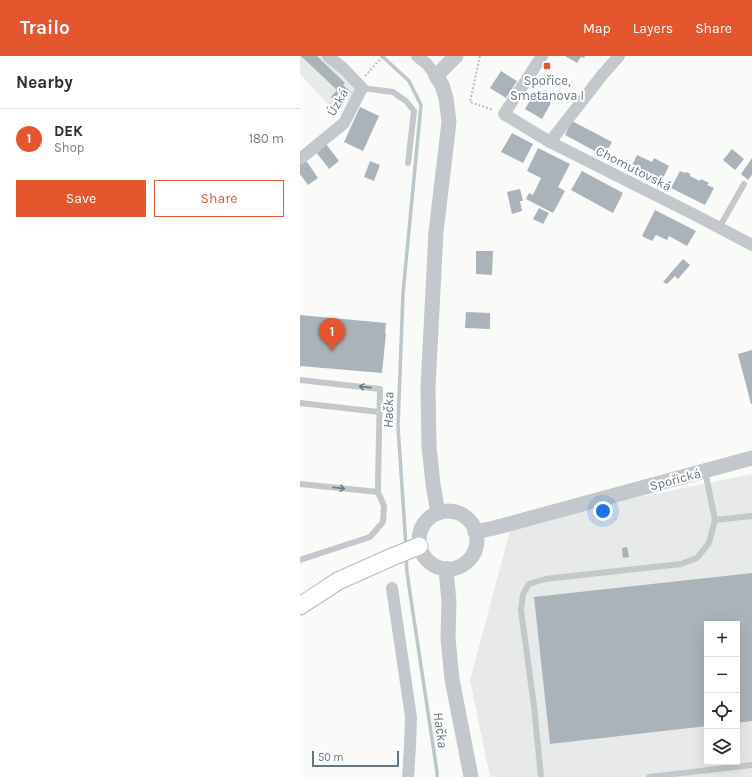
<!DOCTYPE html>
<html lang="en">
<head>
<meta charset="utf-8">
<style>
  :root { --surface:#fff; --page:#f2f2f3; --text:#2b2b33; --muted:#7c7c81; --line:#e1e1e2; --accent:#e4572e }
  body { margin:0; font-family:Karla,sans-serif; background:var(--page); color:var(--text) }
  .controls { position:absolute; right:12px; bottom:12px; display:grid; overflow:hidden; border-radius:0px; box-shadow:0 4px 16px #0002 }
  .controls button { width:36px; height:36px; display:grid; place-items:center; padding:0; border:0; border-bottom:1px solid var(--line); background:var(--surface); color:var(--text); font:20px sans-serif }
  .scale { position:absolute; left:12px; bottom:10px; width:87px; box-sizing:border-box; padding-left:4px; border:2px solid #657683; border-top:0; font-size:11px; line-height:14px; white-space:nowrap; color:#657683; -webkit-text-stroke:3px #fff; paint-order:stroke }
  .you { position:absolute; left:303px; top:455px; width:14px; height:14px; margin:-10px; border:3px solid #fff; border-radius:50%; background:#1a73e8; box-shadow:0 0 0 6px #1a73e833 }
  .badge { display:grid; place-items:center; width:26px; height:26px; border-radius:50%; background:var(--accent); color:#fff; font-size:13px; font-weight:700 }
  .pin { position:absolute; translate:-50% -33px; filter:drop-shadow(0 1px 2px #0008) }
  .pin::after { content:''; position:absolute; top:21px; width:14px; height:12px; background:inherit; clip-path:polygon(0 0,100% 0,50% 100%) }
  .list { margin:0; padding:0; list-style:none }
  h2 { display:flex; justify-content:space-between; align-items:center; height:52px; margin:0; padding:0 16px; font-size:17px }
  h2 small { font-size:13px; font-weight:400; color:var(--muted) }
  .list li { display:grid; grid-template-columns:26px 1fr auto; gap:12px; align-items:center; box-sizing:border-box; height:60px; padding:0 16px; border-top:1px solid var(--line) }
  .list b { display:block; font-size:15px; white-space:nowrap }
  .list p { margin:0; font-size:13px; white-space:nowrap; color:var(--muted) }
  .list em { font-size:13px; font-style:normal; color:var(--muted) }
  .actions { display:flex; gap:8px; padding:12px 16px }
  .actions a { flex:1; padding:9px 0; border:1px solid var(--accent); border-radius:0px; text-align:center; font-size:14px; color:var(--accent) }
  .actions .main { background:var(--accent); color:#fff }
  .icon { flex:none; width:22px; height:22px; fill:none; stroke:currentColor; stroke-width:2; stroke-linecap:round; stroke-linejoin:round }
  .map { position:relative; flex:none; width:452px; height:721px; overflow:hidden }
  header { display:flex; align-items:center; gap:24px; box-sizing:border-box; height:56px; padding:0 20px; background:var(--accent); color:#fff }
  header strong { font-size:19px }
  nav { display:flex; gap:22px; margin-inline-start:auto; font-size:14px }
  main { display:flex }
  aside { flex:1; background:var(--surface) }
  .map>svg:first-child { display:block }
  .built { fill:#e8e9e9; fill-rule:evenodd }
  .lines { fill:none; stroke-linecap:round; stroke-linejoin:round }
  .stream { stroke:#bbc7cb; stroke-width:3.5 }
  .building { fill:#aab3b9 }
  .secondary-casing { stroke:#b3babf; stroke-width:19 }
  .path { stroke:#bbbfc2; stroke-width:2; stroke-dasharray:2 2; stroke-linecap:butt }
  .service { stroke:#c3c8cc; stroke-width:6 }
  .minor { stroke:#c3c8cc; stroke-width:12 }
  .tertiary { stroke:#c3c8cc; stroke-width:15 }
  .secondary { stroke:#fff; stroke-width:17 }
  .oneway { stroke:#6a7a87 }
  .poi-dot { fill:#e4572e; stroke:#fff; stroke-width:1.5 }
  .labels { text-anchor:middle; stroke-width:4; stroke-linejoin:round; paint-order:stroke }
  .poi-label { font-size:13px; fill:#657683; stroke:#fff }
  .street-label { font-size:13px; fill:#657683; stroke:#fff }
  .water-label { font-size:14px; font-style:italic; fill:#60757c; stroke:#fff }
</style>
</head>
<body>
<header>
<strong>Trailo</strong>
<nav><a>Map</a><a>Layers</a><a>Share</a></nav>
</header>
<main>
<aside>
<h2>Nearby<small></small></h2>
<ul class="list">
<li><span class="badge">1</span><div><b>DEK</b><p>Shop</p></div><em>180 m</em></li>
</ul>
<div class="actions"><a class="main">Save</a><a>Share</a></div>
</aside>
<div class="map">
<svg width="452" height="721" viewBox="0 0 452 721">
  <rect width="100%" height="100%" fill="#fafaf8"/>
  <g class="built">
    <polygon points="0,0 21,0 57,34 36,57 0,18"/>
    <path d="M452 418V721H190L170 624 212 467ZM407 568H437V706H407Z"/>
  </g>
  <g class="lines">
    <g class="stream">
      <polyline points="82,0 109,25 121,49 103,237 98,370 106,491"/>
      <polyline points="106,501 107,517 137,716 137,721"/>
    </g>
  </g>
  <g class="building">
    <polygon points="1,0 17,0 45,27 43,29 51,36 39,48 31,41 37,34"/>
    <polygon points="265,0 285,0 284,2 281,1 277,7"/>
    <polygon points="201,15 217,25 206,42 190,32"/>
    <polygon points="235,36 251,47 242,63 225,53"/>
    <polygon points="60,51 79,60 63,95 44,86"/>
    <polygon points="272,65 312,86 304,100 265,79"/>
    <polygon points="212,77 233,88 223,107 201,96"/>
    <polygon points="26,88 39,105 29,113 16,96"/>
    <polygon points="238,92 270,108 258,131 265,135 253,157 226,143 229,137 233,139 241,122 227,115"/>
    <polygon points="432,93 444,103 435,114 423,104"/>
    <polygon points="337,99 352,106 354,102 369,110 360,128 330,113"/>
    <polygon points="452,102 452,119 448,124 441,118"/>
    <polygon points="5,103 18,122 8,129 0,118 0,107"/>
    <polygon points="70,105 80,109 74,125 64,121"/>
    <polygon points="282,115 323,137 313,157 271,134"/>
    <polygon points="380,115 385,117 386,116 389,117 390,118 390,120 400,125 401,123 409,127 407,129 414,132 405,149 371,132"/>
    <polygon points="220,133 223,145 220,145 222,155 212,158 207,136"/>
    <polygon points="239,152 249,157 243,168 233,163"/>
    <polygon points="355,154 396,175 387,190 369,180 367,184 356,179 352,185 342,180"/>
    <polygon points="176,195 193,195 192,219 176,218"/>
    <polygon points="383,203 390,209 378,223 375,220 367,228 363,226"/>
    <polygon points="166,256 190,257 190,273 165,272"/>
    <polygon points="0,259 86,267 85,277 86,277 82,317 0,310"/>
    <polygon points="452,294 452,348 451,348 438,298"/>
    <polygon points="327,491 329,501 323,502 322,492"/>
    <polygon points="452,517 452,665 437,667 437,568 407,568 407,670 250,688 234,541"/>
  </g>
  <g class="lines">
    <g class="secondary-casing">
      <polyline id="secondary" points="0,550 38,525 92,501 119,490"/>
    </g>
    <g class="path">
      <polyline points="180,0 170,46 193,54"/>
      <polyline points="65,20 83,0"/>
    </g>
    <g class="service">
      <polyline points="62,32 93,36 106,45 114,55 108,107"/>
      <polyline points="419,172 444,128"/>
      <polyline points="0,324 80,333 78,428 78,436 84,450 83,466 70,481 0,504"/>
      <polyline points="0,347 79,356"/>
      <polyline points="0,428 78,436"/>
      <polyline points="415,464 452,460"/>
      <polyline points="241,721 234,650 221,554 223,538 229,528 245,523 381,508 397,502 409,487 415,464 405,415"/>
      <polyline points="349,721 452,709"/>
    </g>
    <g class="minor">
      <polyline points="117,0 127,8 136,20"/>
      <polyline points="242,0 204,58 250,86 397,160 452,189"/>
      <polyline points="250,86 303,18 319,0"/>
      <polyline points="0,103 44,67 62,32 45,14 28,0"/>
      <polyline points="92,532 111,661 110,690 108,721"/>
    </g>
    <g class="tertiary">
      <circle cx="148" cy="484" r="29"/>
      <polyline points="138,457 133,428 129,390 128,331 136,176 145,100 149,66 146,42 142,29 136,20 156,0"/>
      <polyline points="175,476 194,472 452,402"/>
      <polyline points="146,513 149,546 148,583 152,623 171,721"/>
    </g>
    <use href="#secondary" class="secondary"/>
  </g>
  <defs><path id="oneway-shaft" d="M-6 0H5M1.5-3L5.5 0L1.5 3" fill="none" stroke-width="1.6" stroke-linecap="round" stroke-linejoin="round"/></defs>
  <g class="oneway">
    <use href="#oneway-shaft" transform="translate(65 331) rotate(-174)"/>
    <use href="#oneway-shaft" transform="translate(39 432) rotate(6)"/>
  </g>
  <rect class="poi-dot" x="243" y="6" width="8" height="8" rx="2"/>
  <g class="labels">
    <g class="poi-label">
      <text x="247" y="29">Spořice,<tspan x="247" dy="15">Smetanova I</tspan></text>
    </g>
    <g class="street-label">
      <text transform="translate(37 46) rotate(-60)" y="5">Úzká</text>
      <text transform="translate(334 112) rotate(27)" y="5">Chomutovská</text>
      <text transform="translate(375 423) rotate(-15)" y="5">Spořická</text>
    </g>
    <g class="water-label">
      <text transform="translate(88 354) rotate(-89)" y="5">Hačka</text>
      <text transform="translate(141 674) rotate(82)" y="5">Hačka</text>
    </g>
  </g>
</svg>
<div class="controls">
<button>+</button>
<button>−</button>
<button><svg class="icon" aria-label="locate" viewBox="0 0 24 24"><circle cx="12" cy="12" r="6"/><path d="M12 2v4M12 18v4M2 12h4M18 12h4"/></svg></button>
<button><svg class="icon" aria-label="layers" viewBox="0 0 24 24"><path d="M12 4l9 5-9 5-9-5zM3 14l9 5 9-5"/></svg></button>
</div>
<div class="scale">50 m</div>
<div class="you"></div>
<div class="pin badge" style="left:32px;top:295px">1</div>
</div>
</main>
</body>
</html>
